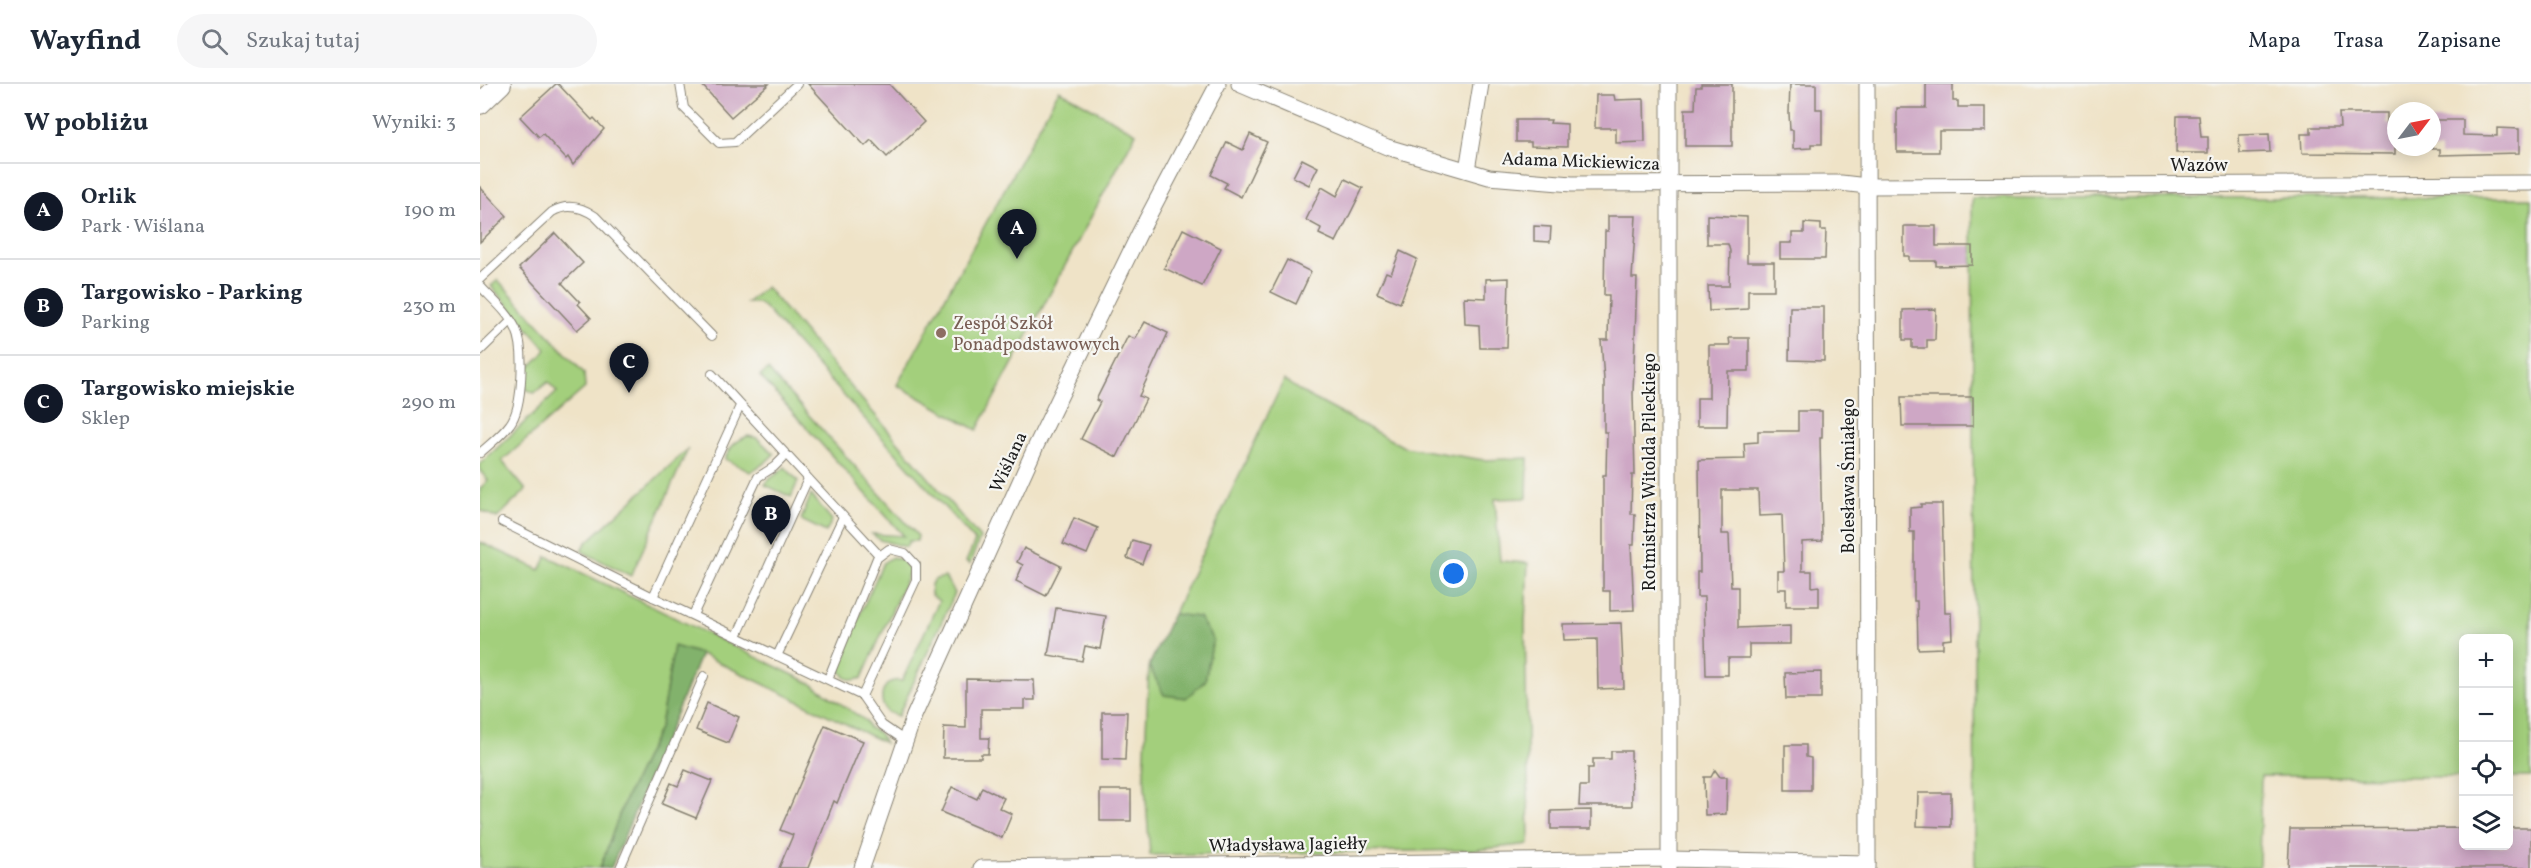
<!DOCTYPE html>
<html lang="pl">
<head>
<meta charset="utf-8">
<style>
  :root { --surface:#fff; --page:#f6f6f7; --text:#1f2937; --muted:#747a83; --line:#e0e1e3; --accent:#111827 }
  body { margin:0; font-family:Vollkorn,serif; background:var(--page); color:var(--text) }
  .controls { position:absolute; right:18px; bottom:18px; display:grid; overflow:hidden; border-radius:9px; box-shadow:0 3px 15px #0003 }
  .controls button { width:54px; height:54px; display:grid; place-items:center; padding:0; border:0; border-bottom:2px solid var(--line); background:var(--surface); color:var(--text); font:30px sans-serif }
  .compass { position:absolute; left:1907px; top:18px; width:54px; height:54px; border-radius:50%; background:var(--surface); box-shadow:0 3px 15px #0003; rotate:58deg }
  .you { position:absolute; left:974px; top:490px; width:21px; height:21px; margin:-15px; border:4px solid #fff; border-radius:50%; background:#1a73e8; box-shadow:0 0 0 9px #1a73e833 }
  .badge { display:grid; place-items:center; width:39px; height:39px; border-radius:50%; background:var(--accent); color:#fff; font-size:20px; font-weight:700 }
  .pin { position:absolute; translate:-50% -50px; filter:drop-shadow(0 2px 3px #0008) }
  .pin::after { content:''; position:absolute; top:32px; width:21px; height:18px; background:inherit; clip-path:polygon(0 0,100% 0,50% 100%) }
  .list { margin:0; padding:0; list-style:none }
  h2 { display:flex; justify-content:space-between; align-items:center; height:78px; margin:0; padding:0 24px; font-size:26px }
  h2 small { font-size:20px; font-weight:400; color:var(--muted) }
  .list li { display:grid; grid-template-columns:39px 1fr auto; gap:18px; align-items:center; box-sizing:border-box; height:96px; padding:0 24px; border-top:2px solid var(--line) }
  .list b { display:block; font-size:22px; white-space:nowrap }
  .list p { margin:0; font-size:20px; white-space:nowrap; color:var(--muted) }
  .list em { font-size:20px; font-style:normal; color:var(--muted) }
  .icon { flex:none; width:33px; height:33px; fill:none; stroke:currentColor; stroke-width:2; stroke-linecap:round; stroke-linejoin:round }
  .map { position:relative; flex:none; width:2051px; height:784px; overflow:hidden }
  header { display:flex; align-items:center; gap:36px; box-sizing:border-box; height:84px; padding:0 30px; background:var(--surface); border-bottom:2px solid var(--line) }
  header strong { font-size:28px }
  nav { display:flex; gap:33px; margin-inline-start:auto; font-size:21px }
  .search { width:420px; height:54px; background:var(--page); display:flex; align-items:center; gap:15px; box-sizing:border-box; padding:0 21px; border-radius:33px; color:var(--muted); font-size:22px }
  main { display:flex }
  aside { flex:1; background:var(--surface) }
  .map>svg:first-child { display:block }
  .green { fill:#a3cf7c; stroke:#60764c; stroke-width:1.5 }
  .forest { fill:#82b26c; stroke:#4f6744; stroke-width:1.5 }
  .building { fill:#cea7c5 }
  .lines { fill:none; stroke-linecap:round; stroke-linejoin:round }
  .service-casing { stroke:#868072; stroke-width:10 }
  .minor-casing { stroke:#868072; stroke-width:17 }
  .tertiary-casing { stroke:#868072; stroke-width:22 }
  .service { stroke:#fff; stroke-width:8 }
  .minor { stroke:#fff; stroke-width:15 }
  .tertiary { stroke:#fff; stroke-width:20 }
  .education-dot { fill:#8d6e63; stroke:#f6f6f2; stroke-width:2 }
  .labels { text-anchor:middle; stroke-width:4.5; stroke-linejoin:round; paint-order:stroke }
  .street-label { font-size:18px; fill:#1c1c1c; stroke:#f6f6f2 }
  .education-label { font-size:18px; fill:#785e54; stroke:#f6f6f2; text-anchor:start }
</style>
</head>
<body>
<header>
<strong>Wayfind</strong>
<div class="search"><svg class="icon" aria-label="search" viewBox="0 0 24 24"><circle cx="10" cy="10" r="6"/><path d="M15 15l6 6"/></svg>Szukaj tutaj</div>
<nav><a>Mapa</a><a>Trasa</a><a>Zapisane</a></nav>
</header>
<main>
<aside>
<h2>W pobliżu<small>Wyniki: 3</small></h2>
<ul class="list">
<li><span class="badge">A</span><div><b>Orlik</b><p>Park · Wiślana</p></div><em>190 m</em></li>
<li><span class="badge">B</span><div><b>Targowisko - Parking</b><p>Parking</p></div><em>230 m</em></li>
<li><span class="badge">C</span><div><b>Targowisko miejskie</b><p>Sklep</p></div><em>290 m</em></li>
</ul>
</aside>
<div class="map">
<svg width="2051" height="784" viewBox="0 0 2051 784">
  <rect width="100%" height="100%" fill="#f6f6f2"/>
  <filter id="ink" filterUnits="userSpaceOnUse"><feTurbulence type="fractalNoise" baseFrequency=".0167" numOctaves="2"/><feDisplacementMap in="SourceGraphic" scale="12" xChannelSelector="R" yChannelSelector="G"/><feConvolveMatrix kernelMatrix="1 2 1 2 8 2 1 2 1" color-interpolation-filters="sRGB"/></filter>
  <filter id="wash" filterUnits="userSpaceOnUse"><feTurbulence type="fractalNoise" baseFrequency=".008" numOctaves="4" result="noise"/><feDisplacementMap in="SourceGraphic" scale="24" xChannelSelector="R" yChannelSelector="G"/><feGaussianBlur stdDeviation="1.35" result="paint"/><feColorMatrix in="noise" values="0 0 0 0 0 0 0 0 0 0 0 0 0 0 0 0 0 1.4 0 .05"/><feComposite in="paint" operator="in"/></filter>
  <g filter="url(#wash)">
    <rect width="100%" height="100%" fill="#efe3c7"/>
    <g class="green">
      <polygon points="579,6 656,49 497,346 417,301"/>
      <polygon points="1492,114 2051,114 2051,693 2029,693 2028,554 1984,554 1983,693 1781,692 1779,784 1495,784"/>
      <path d="M18 196 104 289 105 304 22 377 46 406 17 434 0 426V405L8 396 0 387V380L77 308 68 298 54 309 46 305C37 285 58 280 66 265L11 202Z"/>
      <polygon points="286,203 500,454 490,480 486,478 495,457 284,223 278,219 267,219"/>
      <polygon points="288,286 438,452 437,457 429,457 426,463 400,456 392,450 424,452 280,292"/>
      <polygon points="804,296 823,309 924,363 1004,376 1048,374 1047,414 1015,415 1020,477 1048,479 1045,539 1049,760 996,766 670,771 664,689 669,582"/>
      <path d="M268 352 277 354 294 370 285 379 270 388 245 375C250 363 255 357 268 352Z"/>
      <polygon points="208,365 151,492 103,468 101,466 107,458"/>
      <path d="M305 383 318 397 311 413 285 401C289 393 299 390 305 383Z"/>
      <polygon points="331,411 352,436 346,448 321,436"/>
      <polygon points="0,458 60,486 67,472 330,599 386,637 389,644 399,649 405,659 221,570 194,563 180,642 144,718 120,784 0,784"/>
      <polygon points="412,473 422,476 430,486 382,594 374,596 366,594 359,585 359,577 403,479"/>
      <path d="M465 493 475 509 418 632 407 628 403 621C399 607 407 594 422 597L459 517 451 511V500L456 495Z"/>
    </g>
    <g class="forest">
      <polygon points="693,530 719,533 733,556 725,597 706,614 684,611 669,582"/>
      <polygon points="194,562 221,570 131,784 120,784 144,718 180,642"/>
    </g>
    <g id="blocks">
      <g class="building">
        <polygon points="76,0 78,0 112,36 114,34 124,45 93,81 88,73 86,75 63,50 59,53 40,33"/>
        <polygon points="221,0 289,0 251,33"/>
        <polygon points="328,0 409,0 444,38 407,73 391,56 385,62"/>
        <polygon points="1221,0 1252,0 1252,62 1205,62 1205,25 1215,25 1216,3 1221,3"/>
        <polygon points="1310,0 1336,0 1336,25 1342,25 1342,60 1331,60 1331,64 1313,65 1313,46 1310,46 1309,29"/>
        <polygon points="1446,0 1473,0 1473,17 1478,17 1478,23 1505,23 1505,47 1459,47 1459,68 1417,68 1417,24 1446,24"/>
        <polygon points="1116,11 1134,11 1135,16 1164,15 1165,58 1136,59 1136,44 1115,44"/>
        <polygon points="1859,29 1907,29 1907,40 1915,40 1915,70 1822,69 1821,50 1831,50 1831,43 1860,43"/>
        <polygon points="1697,32 1719,32 1721,53 1728,53 1728,69 1696,69"/>
        <polygon points="1036,36 1071,36 1070,39 1087,40 1087,63 1051,62 1051,58 1036,58"/>
        <polygon points="1952,36 1983,36 1983,51 2017,52 2017,44 2039,45 2039,69 1960,71 1960,65 1952,65"/>
        <polygon points="770,50 787,58 761,113 744,104 747,99 731,91 747,58 763,66"/>
        <polygon points="1789,50 1790,68 1760,69 1759,51"/>
        <polygon points="822,75 838,83 829,101 813,93"/>
        <polygon points="865,95 883,104 856,158 839,150 841,144 826,136 842,103 857,112"/>
        <polygon points="0,103 27,132 0,158"/>
        <polygon points="1227,131 1267,133 1267,178 1294,178 1294,206 1268,206 1268,225 1229,227 1228,202 1249,202 1250,167 1248,160 1227,160"/>
        <polygon points="1128,132 1156,132 1152,194 1157,194 1153,310 1155,391 1152,391 1151,430 1155,430 1154,461 1151,461 1154,526 1130,527 1130,507 1123,507 1123,391 1126,391 1127,348 1124,348 1124,296 1121,256 1128,256 1129,211 1124,211 1125,147 1128,147"/>
        <polygon points="1324,139 1341,140 1341,146 1346,146 1345,175 1300,175 1300,159 1312,159 1312,149 1324,149"/>
        <polygon points="1054,142 1071,143 1070,158 1054,157"/>
        <polygon points="1424,142 1456,142 1456,162 1492,162 1492,181 1456,182 1456,177 1429,177 1429,172 1424,172"/>
        <polygon points="703,145 741,164 722,202 684,184"/>
        <polygon points="75,149 103,179 82,199 100,218 98,220 111,234 97,246 39,184"/>
        <polygon points="920,167 937,175 920,219 897,209 906,188 911,190"/>
        <polygon points="807,176 831,188 816,220 791,208"/>
        <polygon points="1029,194 1027,264 1000,264 999,241 985,240 984,213 1006,214 1006,195"/>
        <polygon points="1310,223 1344,223 1344,277 1309,276"/>
        <polygon points="1456,225 1455,256 1447,256 1447,264 1432,264 1432,256 1423,256 1423,226"/>
        <polygon points="665,238 688,249 659,312 666,315 637,373 601,355 620,318 616,316 648,252 655,255"/>
        <polygon points="1249,254 1269,254 1269,287 1248,287 1247,342 1217,342 1217,314 1229,314 1229,261 1250,261"/>
        <polygon points="1421,313 1493,313 1493,342 1422,342"/>
        <polygon points="1318,327 1342,327 1342,354 1340,354 1342,457 1322,458 1322,487 1332,487 1332,503 1339,502 1339,522 1306,522 1306,505 1298,505 1298,487 1304,487 1302,431 1279,432 1278,406 1242,406 1242,450 1249,450 1251,503 1258,503 1258,544 1310,542 1310,560 1269,560 1269,574 1248,574 1248,591 1226,591 1224,513 1217,513 1217,488 1220,488 1219,376 1265,375 1264,359 1278,358 1278,347 1318,347"/>
        <polygon points="1441,420 1462,420 1465,529 1471,529 1472,555 1463,556 1463,564 1438,565 1437,517 1434,517 1434,448 1430,448 1430,424 1441,423"/>
        <polygon points="594,434 618,444 607,470 583,460"/>
        <polygon points="652,456 669,461 662,480 647,474"/>
        <polygon points="544,464 581,482 566,512 536,497 543,481 537,478"/>
        <polygon points="576,524 626,532 620,565 605,562 602,577 568,571"/>
        <polygon points="1141,539 1144,604 1118,605 1117,555 1084,556 1083,540"/>
        <polygon points="1341,588 1341,615 1306,615 1305,589"/>
        <polygon points="486,595 554,596 555,616 545,616 545,625 501,625 501,654 509,654 508,670 501,670 501,674 463,674 464,643 486,644"/>
        <polygon points="227,619 259,633 248,659 216,646"/>
        <polygon points="622,628 647,628 645,676 622,675"/>
        <polygon points="345,641 383,657 357,719 354,717 328,784 299,784 313,751 300,746"/>
        <polygon points="1305,661 1326,661 1326,673 1331,674 1331,706 1305,706"/>
        <polygon points="1131,667 1151,667 1152,722 1099,722 1100,702 1108,702 1108,684 1113,684 1113,675 1131,675"/>
        <polygon points="205,686 232,697 216,734 182,720 191,699 198,702"/>
        <polygon points="1235,686 1240,693 1247,693 1246,730 1225,731 1224,693 1231,693"/>
        <polygon points="472,703 497,715 502,703 524,714 519,724 532,730 522,754 461,728"/>
        <rect x="620" y="706" width="31" height="31"/>
        <polygon points="1438,709 1471,709 1471,743 1437,742"/>
        <polygon points="1111,726 1111,745 1071,745 1071,727"/>
        <polygon points="1983,744 1983,762 2028,762 2028,744 2051,744 2051,784 1808,784 1810,745"/>
      </g>
    </g>
  </g>
  <g filter="url(#ink)">
    <use href="#blocks" fill-opacity="0" stroke="#868072" stroke-width="1.5"/>
    <g class="lines">
      <g class="service-casing">
        <g id="service">
          <polyline points="200,0 204,24 239,59 255,58 317,0"/>
          <path d="M0 195 72 128C87 119 102 123 115 132L232 252"/>
          <path d="M0 202C12 215 28 228 36 245 45 264 43 323 30 340 22 351 10 360 0 369"/>
          <polyline points="0,267 31,237"/>
          <polyline points="232,290 399,471"/>
          <polyline points="22,438 173,513 382,612 402,641 424,656"/>
          <polyline points="173,513 260,322"/>
          <polyline points="213,531 278,393 294,383 306,371"/>
          <polyline points="257,552 328,395"/>
          <polyline points="297,572 363,433"/>
          <polyline points="348,595 397,474 409,465 425,469 436,481 436,496 382,612"/>
          <polyline points="140,784 224,592"/>
        </g>
      </g>
      <g class="minor-casing">
        <g id="minor">
          <polyline points="759,0 907,63 1009,93 1092,100 1361,99 1387,102 2051,99"/>
          <polyline points="1387,0 1388,784"/>
          <polyline points="987,86 1001,0"/>
          <polyline points="382,784 434,632 556,362 660,148 738,0"/>
          <polyline points="501,784 1189,775 1388,779"/>
          <polyline points="1189,784 1189,0"/>
        </g>
      </g>
      <g class="tertiary-casing">
        <polyline id="tertiary" points="0,20 21,0"/>
      </g>
      <use href="#service" class="service"/>
      <use href="#minor" class="minor"/>
      <use href="#tertiary" class="tertiary"/>
    </g>
  </g>
  <circle class="education-dot" cx="461" cy="249" r="6"/>
  <g class="labels">
    <g class="street-label">
      <text transform="translate(1101 77) rotate(2)" y="6">Adama Mickiewicza</text>
      <text x="1719" y="87">Wazów</text>
      <text transform="translate(528 378) rotate(-65)" y="6">Wiślana</text>
      <text transform="translate(1169 388) rotate(-90)" y="6">Rotmistrza Witolda Pileckiego</text>
      <text transform="translate(1368 392) rotate(-90)" y="6">Bolesława Śmiałego</text>
      <text transform="translate(808 760) rotate(-1)" y="6">Władysława Jagiełły</text>
    </g>
    <g class="education-label">
      <text x="473" y="245">Zespół Szkół<tspan x="473" dy="21">Ponadpodstawowych</tspan></text>
    </g>
  </g>
</svg>
<div class="controls">
<button>+</button>
<button>−</button>
<button><svg class="icon" aria-label="locate" viewBox="0 0 24 24"><circle cx="12" cy="12" r="6"/><path d="M12 2v4M12 18v4M2 12h4M18 12h4"/></svg></button>
<button><svg class="icon" aria-label="layers" viewBox="0 0 24 24"><path d="M12 4l9 5-9 5-9-5zM3 14l9 5 9-5"/></svg></button>
</div>
<svg class="compass" viewBox="-18 -18 36 36"><path d="M0-13l5 13h-10z" fill="#e53935"/><path d="M0 13l5-13h-10z" fill="#747a83"/></svg>
<div class="you"></div>
<div class="pin badge" style="left:537px;top:175px">A</div>
<div class="pin badge" style="left:291px;top:461px">B</div>
<div class="pin badge" style="left:149px;top:309px">C</div>
</div>
</main>
</body>
</html>
